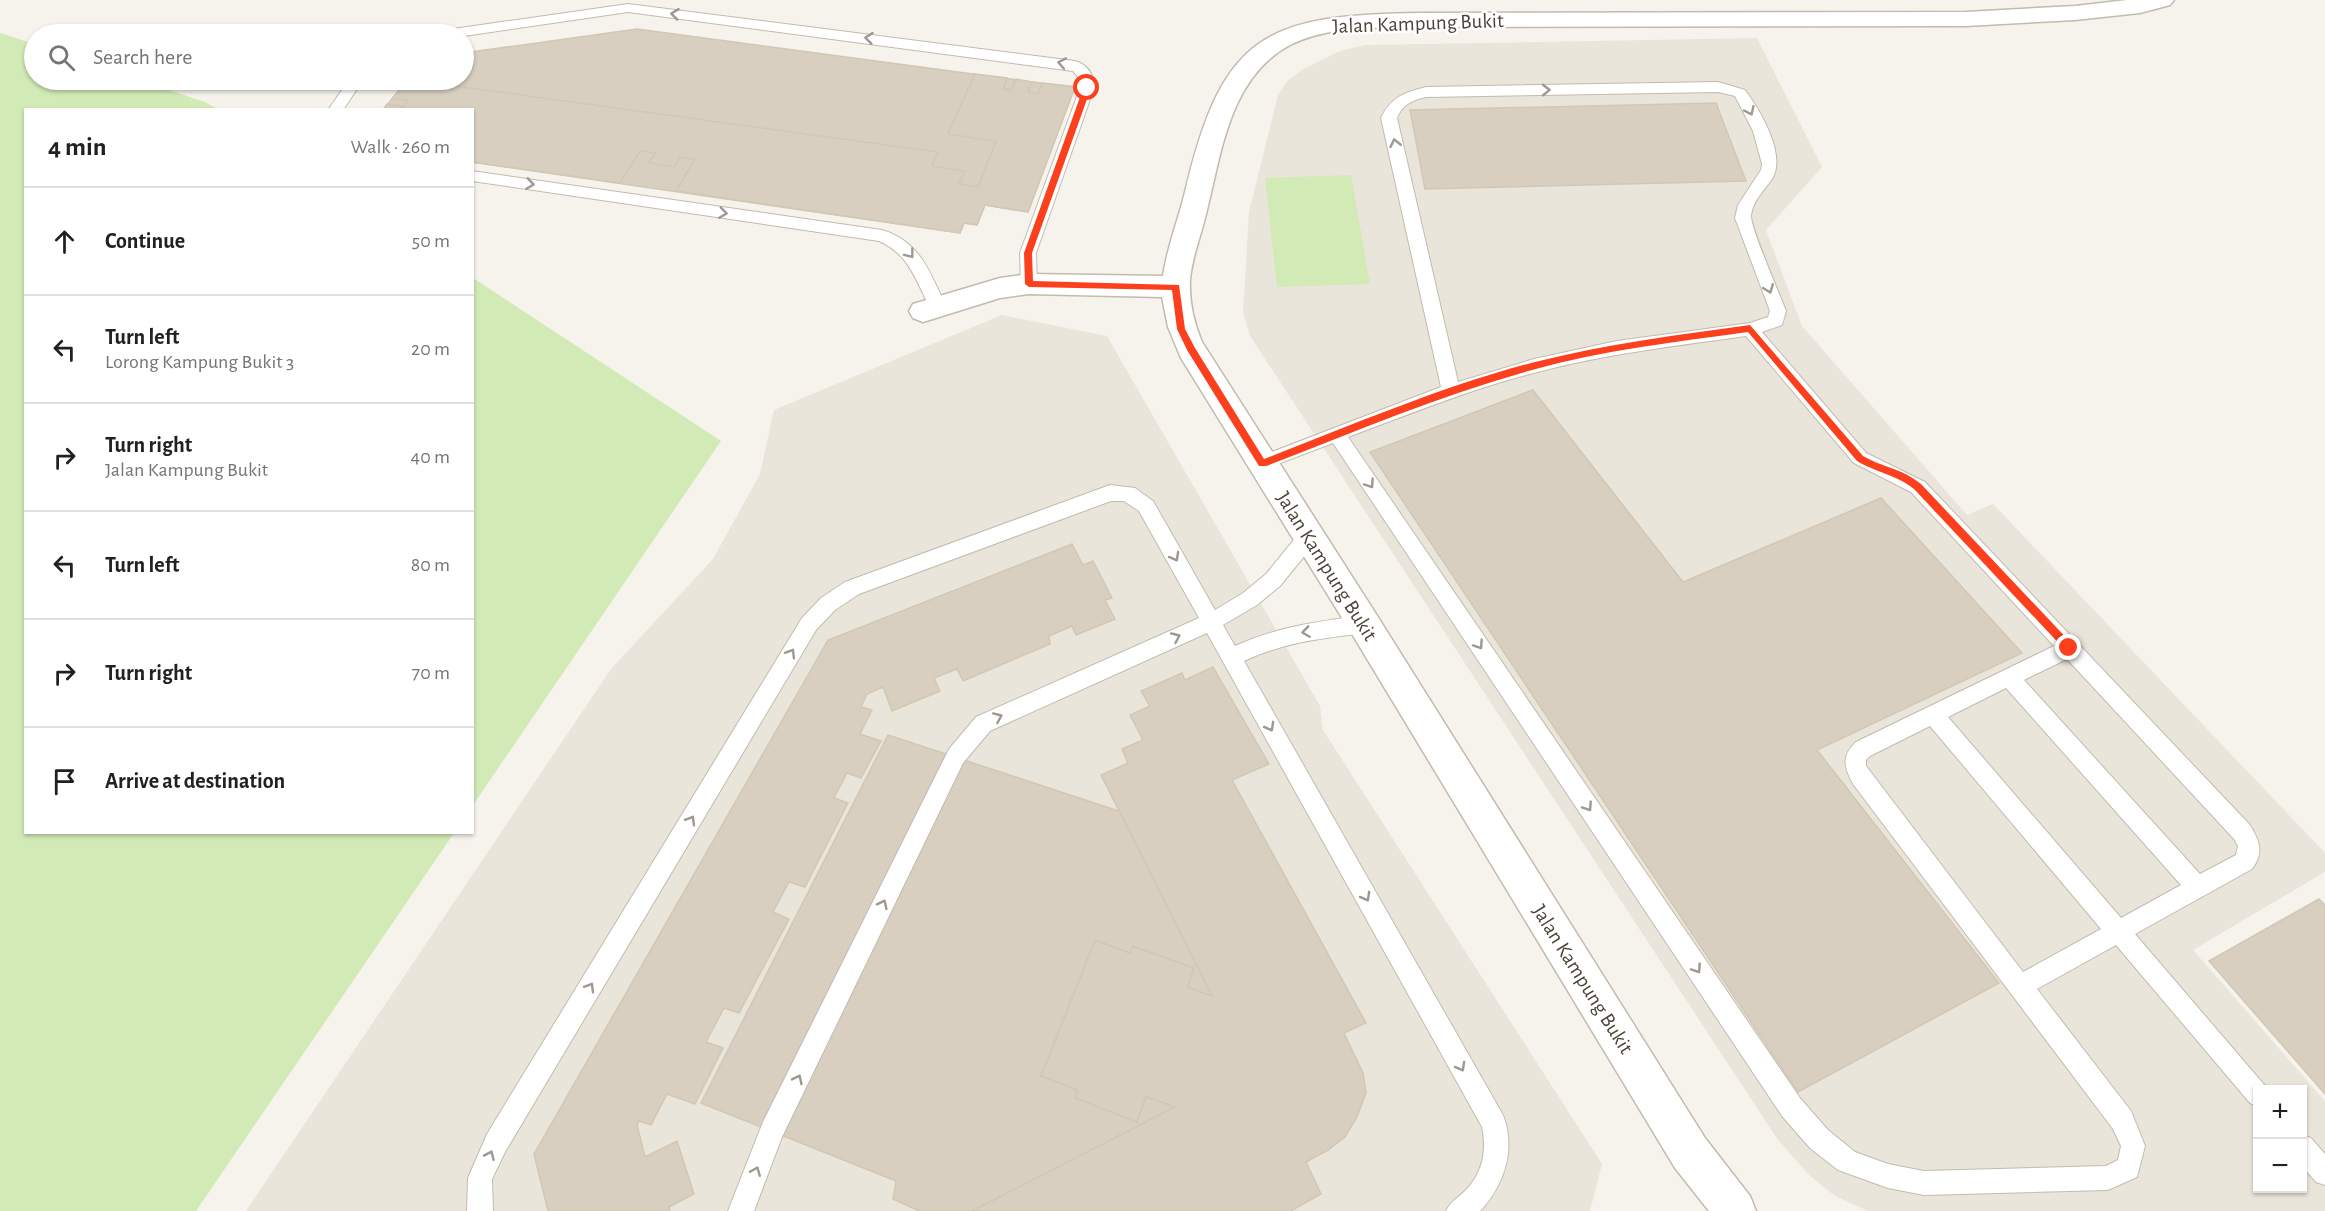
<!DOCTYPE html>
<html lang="en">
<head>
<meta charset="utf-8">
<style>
  :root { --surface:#fff; --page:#f2f2f2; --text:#202124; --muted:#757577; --line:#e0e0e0 }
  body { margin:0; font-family:"Alegreya Sans",sans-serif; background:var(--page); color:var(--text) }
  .controls { position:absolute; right:18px; bottom:18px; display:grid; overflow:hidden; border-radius:0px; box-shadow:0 2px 4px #0004 }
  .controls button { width:54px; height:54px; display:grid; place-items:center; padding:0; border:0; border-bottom:2px solid var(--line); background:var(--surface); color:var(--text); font:30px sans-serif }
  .stop { position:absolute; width:18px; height:18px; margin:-14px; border:4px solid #fc3f1d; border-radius:50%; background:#fff }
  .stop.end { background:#fc3f1d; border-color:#fff; box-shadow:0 2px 6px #0008 }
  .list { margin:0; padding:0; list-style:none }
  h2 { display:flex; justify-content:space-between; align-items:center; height:78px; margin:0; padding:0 24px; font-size:26px }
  h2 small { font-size:20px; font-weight:400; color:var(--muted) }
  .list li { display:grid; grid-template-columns:39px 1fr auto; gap:18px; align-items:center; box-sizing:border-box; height:108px; padding:0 24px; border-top:2px solid var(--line) }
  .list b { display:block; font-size:22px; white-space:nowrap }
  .list p { margin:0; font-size:20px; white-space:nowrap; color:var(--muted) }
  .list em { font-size:20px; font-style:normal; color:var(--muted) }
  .icon { flex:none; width:33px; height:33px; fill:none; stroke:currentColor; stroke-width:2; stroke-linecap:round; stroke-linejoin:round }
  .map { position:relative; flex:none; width:2325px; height:1211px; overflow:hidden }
  .search { position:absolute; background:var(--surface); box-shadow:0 2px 4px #0004; left:24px; top:24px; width:450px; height:66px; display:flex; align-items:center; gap:15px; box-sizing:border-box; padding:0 21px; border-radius:33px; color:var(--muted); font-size:22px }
  .panel { position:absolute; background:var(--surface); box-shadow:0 2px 4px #0004; left:24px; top:108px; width:450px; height:726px; border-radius:0px }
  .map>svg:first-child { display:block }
  .residential { fill:#eae5da; fill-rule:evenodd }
  .green { fill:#d2eab5 }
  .building { fill:#d8cfc1; stroke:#d3c7b4; stroke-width:1.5 }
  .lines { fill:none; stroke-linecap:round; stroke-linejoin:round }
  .lane-casing { stroke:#c2bbae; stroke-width:2 }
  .street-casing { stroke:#c2bbae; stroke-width:3 }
  .lane { fill:#fff; fill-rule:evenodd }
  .street { fill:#fff; fill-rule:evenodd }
  .oneway { stroke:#9c9892 }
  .route { fill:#fc3f1d }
  .labels { text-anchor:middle; stroke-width:5; stroke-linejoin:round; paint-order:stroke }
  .street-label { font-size:21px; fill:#4b4439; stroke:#fff }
</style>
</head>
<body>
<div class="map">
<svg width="2325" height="1211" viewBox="0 0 2325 1211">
  <rect width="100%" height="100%" fill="#f6f3ec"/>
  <g class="residential">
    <path d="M1757 38 1822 167 1766 230 1802 326 1967 515 1993 504 2325 853V872L2193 950 2325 1101V1211H1868L1835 1196 1809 1175 1778 1140 1250 336 1243 312 1249 212 1278 95 1288 80 1302 70 1340 51 1365 45ZM2258 1090H2302V1188H2258Z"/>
    <polygon points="1002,315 1107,336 1320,706 1323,730 1602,1164 1590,1211 246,1211 611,669 713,559 760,474 774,410"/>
  </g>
  <g class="green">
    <polygon points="0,33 34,44 34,80 139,80 205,102 217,109 26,110 26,832 454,833 196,1211 0,1211"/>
    <polygon points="1351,175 1370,284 1277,287 1265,178"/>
    <polygon points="473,278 721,441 473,805"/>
  </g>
  <g class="building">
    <polygon points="637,29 1032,82 1075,87 1028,212 985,205 977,225 964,223 960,233 472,162 472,110 383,110 407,80 464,80 464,53"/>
    <polygon points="975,74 1007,78 1003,89 1011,90 1016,79 1032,82 1028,92 1038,94 1042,83 1075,87 1028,212 985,205 977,225 964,223 960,233 676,191 695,159 680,157 674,167 649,163 655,153 640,151 620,183 472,162 472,110 383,110 387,104 404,107 408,100 392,99 407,80 411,80 938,152 932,166 965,171 959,184 978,187 996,141 948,134"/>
    <polygon points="1716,103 1746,181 1425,189 1410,110"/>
    <polygon points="1533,390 1683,582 1881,498 2022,653 1817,750 1999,983 1798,1092 1370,452"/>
    <polygon points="1072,544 1083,565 1093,561 1112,598 1105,600 1115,619 1076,635 1072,626 1049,636 1050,644 963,681 957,669 934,678 940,691 892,711 883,687 867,694 861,707 872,710 860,734 881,741 861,778 847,773 834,798 848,803 805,887 789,882 773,912 789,919 739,1013 724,1008 706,1042 723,1048 695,1104 667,1094 651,1125 639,1121 637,1125 645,1157 677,1141 694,1194 669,1207 670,1211 548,1211 534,1154 828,640"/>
    <polygon points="1213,667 1269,764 1232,780 1366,1023 1344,1033 1363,1073 1366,1093 1357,1117 1345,1137 1328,1150 1306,1162 1321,1194 1291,1211 972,1211 1175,1107 1146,1097 1137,1122 1075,1098 1077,1090 1041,1076 1095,940 1130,953 1133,946 1194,968 1188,987 1212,996 1101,775 1128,763 1122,749 1143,740 1130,715 1150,706 1141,691 1182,673 1185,680"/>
    <polygon points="888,735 1119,811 1212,996 1188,987 1194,968 1133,946 1130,953 1095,940 1041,1076 1077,1090 1075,1098 1137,1122 1146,1097 1175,1107 972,1211 919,1211 893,1199 896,1181 701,1103"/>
    <polygon points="2319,899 2325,905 2325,1094 2209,961"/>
  </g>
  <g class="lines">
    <g class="lane-casing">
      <g id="lane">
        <path d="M628 4 1075 61C1088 65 1094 75 1094 88L1036 253 1037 284 1035 288H1023L1021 284 1020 253 1080 88 1078 77 1073 71 628 12 464 36 439 34 446 30Z"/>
        <polygon points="349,80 363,80 343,110 328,110"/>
        <path d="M1718 82 1745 90C1760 110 1787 155 1772 179 1764 190 1753 201 1751 215 1750 227 1780 295 1786 311L1782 325 1762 332 1866 453 1925 482 2250 825C2260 842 2264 853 2252 869L2135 934 2266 1087 2268 1090H2258V1107L2250 1103 2116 945 2037 989 2131 1111 2145 1146 2137 1177 2108 1190 1924 1195 1888 1188 1838 1170 1810 1148 1782 1116 1333 443 1262 470 1256 468 1253 463 1256 458 1441 387 1381 118C1391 97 1405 92 1426 87ZM1718 92 1735 96 1753 131 1762 164 1761 170 1738 205 1735 218 1770 311 1768 317 1750 323 1617 341 1534 359 1458 382 1397 118C1402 105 1412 100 1426 97ZM1746 336 1854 463 1911 492 2054 646 1856 742C1841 756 1844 767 1853 784L2113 1129 2121 1146 2118 1160 2106 1166 1924 1171 1888 1164 1855 1152 1828 1130 1800 1098 1348 437C1410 414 1471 389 1534 373 1604 354 1675 346 1746 336ZM2067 659 2234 839 2238 846 2236 855 2200 874 2024 680ZM2006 688 2181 885 2121 918 1948 717ZM1930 726 2101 929 2023 972 1866 766V760L1870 756Z"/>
        <path d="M472 171 882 230C920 241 931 274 946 307L944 311 938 313 932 311C916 283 911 255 879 241L472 181Z"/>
        <path d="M1110 485 1135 488 1153 501 1215 610 1243 593 1266 574 1301 531 1308 529 1315 531 1317 537 1315 543 1280 586 1257 605 1223 625 1235 646C1280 626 1316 622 1364 615L1371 618 1374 624 1371 630 1364 633C1319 639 1285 642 1244 661L1503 1115C1516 1148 1505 1182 1483 1208L1480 1211H1446C1451 1201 1458 1198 1466 1190 1483 1172 1487 1151 1482 1127L1207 633 990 731 963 763 782 1137 754 1211H728L763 1122 949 749 976 717 1199 618 1139 511 1124 501H1111L859 594 835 610 816 630 505 1152 492 1179 493 1211H467L468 1178 487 1134 802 618 821 598 845 582Z"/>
        <polygon points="2302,1135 2311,1138 2325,1154 2325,1185 2316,1182 2302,1166"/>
      </g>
    </g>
    <g class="street-casing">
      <path id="street" d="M2127 0H2174L2170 5 2140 13 2075 20 1966 26 1420 27C1378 28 1329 25 1290 45 1230 77 1222 150 1207 210 1202 233 1192 256 1190 280 1189 302 1194 323 1202 342L1376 614 1705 1138 1750 1196 1756 1211H1709L1675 1168 1352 634 1181 358 1168 327 1162 297 1029 294 1000 298 923 322 913 318 909 311 913 304 1000 278 1029 274 1163 276C1167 247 1179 218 1186 188 1223 34 1266 15 1420 13L1966 12 2075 6Z"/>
    </g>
    <use href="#lane" class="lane"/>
    <use href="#street" class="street"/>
  </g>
  <defs><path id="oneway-chevron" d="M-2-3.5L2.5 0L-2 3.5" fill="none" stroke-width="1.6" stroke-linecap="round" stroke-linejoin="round" transform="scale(1.5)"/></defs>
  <g class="oneway">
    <use href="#oneway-chevron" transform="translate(675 14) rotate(-173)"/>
    <use href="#oneway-chevron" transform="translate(869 38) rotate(-173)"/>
    <use href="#oneway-chevron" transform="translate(1062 63) rotate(-169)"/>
    <use href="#oneway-chevron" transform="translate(1546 90) rotate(-1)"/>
    <use href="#oneway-chevron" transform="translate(1750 111) rotate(65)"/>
    <use href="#oneway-chevron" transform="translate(1395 143) rotate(-103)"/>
    <use href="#oneway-chevron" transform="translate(530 184) rotate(8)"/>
    <use href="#oneway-chevron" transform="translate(723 213) rotate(8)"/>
    <use href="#oneway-chevron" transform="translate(910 254) rotate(52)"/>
    <use href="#oneway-chevron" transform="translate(1769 289) rotate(69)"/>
    <use href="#oneway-chevron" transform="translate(1370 484) rotate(56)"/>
    <use href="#oneway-chevron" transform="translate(1175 557) rotate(61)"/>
    <use href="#oneway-chevron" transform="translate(1306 632) rotate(172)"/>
    <use href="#oneway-chevron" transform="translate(1176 637) rotate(-24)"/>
    <use href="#oneway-chevron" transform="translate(1479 645) rotate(56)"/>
    <use href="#oneway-chevron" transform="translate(791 653) rotate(-59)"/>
    <use href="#oneway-chevron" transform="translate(998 717) rotate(-24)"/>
    <use href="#oneway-chevron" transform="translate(1270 727) rotate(61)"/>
    <use href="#oneway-chevron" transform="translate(1588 807) rotate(56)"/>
    <use href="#oneway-chevron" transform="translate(691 820) rotate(-59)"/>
    <use href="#oneway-chevron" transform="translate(1366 897) rotate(61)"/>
    <use href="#oneway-chevron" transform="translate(883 904) rotate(-64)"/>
    <use href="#oneway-chevron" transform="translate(1697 969) rotate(56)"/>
    <use href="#oneway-chevron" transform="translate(590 987) rotate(-59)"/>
    <use href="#oneway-chevron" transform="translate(1461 1067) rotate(61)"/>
    <use href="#oneway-chevron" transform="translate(798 1079) rotate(-64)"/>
    <use href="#oneway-chevron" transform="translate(490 1155) rotate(-66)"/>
    <use href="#oneway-chevron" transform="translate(756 1171) rotate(-68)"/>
  </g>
  <path class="route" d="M1084 86 1091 88 1032 253 1033 281 1179 285 1185 329 1195 348 1264 459C1353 425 1442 386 1535 362 1606 344 1678 335 1750 325L1863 456C1884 468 1901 468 1921 484L2073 645V651H2066L1914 489C1895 474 1877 473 1857 461L1748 332C1676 342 1603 350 1532 370 1441 395 1354 432 1266 466H1259L1187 350 1177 329 1172 290 1029 287 1025 284 1024 253Z"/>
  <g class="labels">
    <g class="street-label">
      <text transform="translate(1418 23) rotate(-2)" y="7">Jalan Kampung Bukit</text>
      <text transform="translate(1327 566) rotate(58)" y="7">Jalan Kampung Bukit</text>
      <text transform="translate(1583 979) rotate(58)" y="7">Jalan Kampung Bukit</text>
    </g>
  </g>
</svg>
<div class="controls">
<button>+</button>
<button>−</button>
</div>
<div class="stop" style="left:1087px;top:88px"></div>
<div class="stop end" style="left:2069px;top:648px"></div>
<div class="search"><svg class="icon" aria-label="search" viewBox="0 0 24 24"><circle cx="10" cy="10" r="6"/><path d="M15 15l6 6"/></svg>Search here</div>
<section class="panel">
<h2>4 min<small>Walk · 260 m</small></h2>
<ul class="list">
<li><svg class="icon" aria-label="ahead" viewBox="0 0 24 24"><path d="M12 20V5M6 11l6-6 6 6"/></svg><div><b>Continue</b></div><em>50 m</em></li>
<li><svg class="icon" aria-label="left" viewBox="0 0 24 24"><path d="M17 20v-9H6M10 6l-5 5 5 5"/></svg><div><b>Turn left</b><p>Lorong Kampung Bukit 3</p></div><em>20 m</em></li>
<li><svg class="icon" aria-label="right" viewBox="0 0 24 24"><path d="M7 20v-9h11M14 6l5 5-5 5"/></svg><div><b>Turn right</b><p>Jalan Kampung Bukit</p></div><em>40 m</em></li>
<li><svg class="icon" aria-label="left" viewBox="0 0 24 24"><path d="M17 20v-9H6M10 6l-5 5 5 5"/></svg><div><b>Turn left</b></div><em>80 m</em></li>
<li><svg class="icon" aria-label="right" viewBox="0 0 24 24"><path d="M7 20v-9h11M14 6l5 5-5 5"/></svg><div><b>Turn right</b></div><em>70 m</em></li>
<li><svg class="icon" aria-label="arrive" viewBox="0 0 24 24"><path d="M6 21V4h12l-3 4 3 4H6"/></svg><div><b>Arrive at destination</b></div></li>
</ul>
</section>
</div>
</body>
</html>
